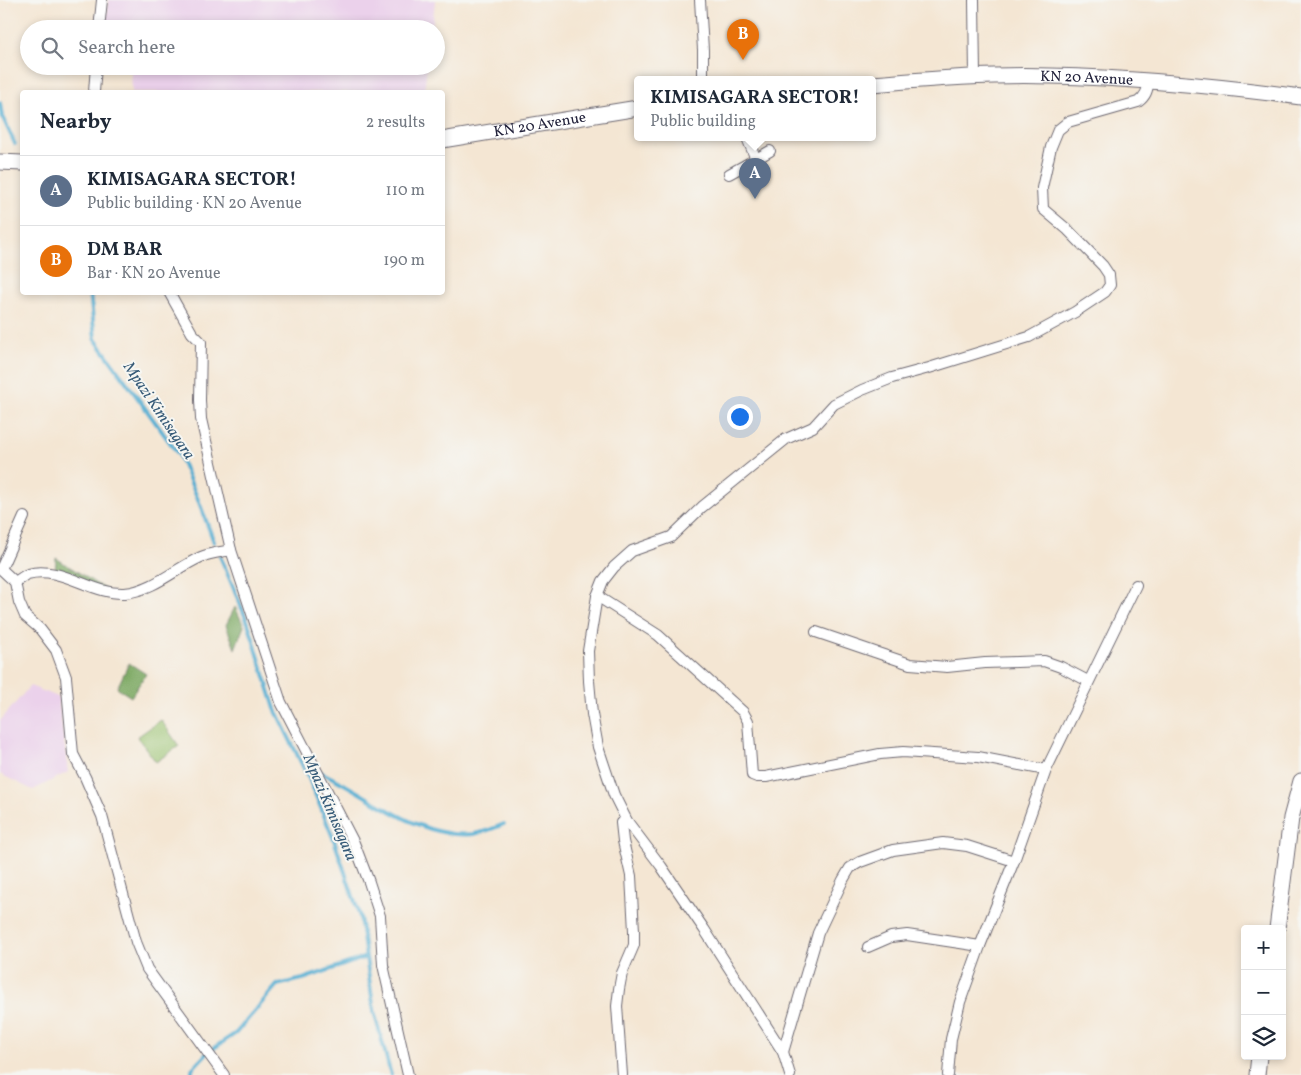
<!DOCTYPE html>
<html lang="en">
<head>
<meta charset="utf-8">
<style>
  :root { --surface:#fff; --page:#f2f2f3; --text:#1f2937; --muted:#747a83; --line:#e0e1e3; --accent:#0f766e }
  body { margin:0; font-family:Vollkorn,serif; background:var(--page); color:var(--text) }
  .controls { position:absolute; right:15px; bottom:15px; display:grid; overflow:hidden; border-radius:5px; box-shadow:0 2px 8px #0003 }
  .controls button { width:45px; height:45px; display:grid; place-items:center; padding:0; border:0; border-bottom:1px solid var(--line); background:var(--surface); color:var(--text); font:25px sans-serif }
  .you { position:absolute; left:739px; top:416px; width:18px; height:18px; margin:-12px; border:4px solid #fff; border-radius:50%; background:#1a73e8; box-shadow:0 0 0 8px #1a73e833 }
  .badge { display:grid; place-items:center; width:32px; height:32px; border-radius:50%; background:var(--accent); color:#fff; font-size:16px; font-weight:700 }
  .pin { position:absolute; translate:-50% -41px; filter:drop-shadow(0 1px 2px #0008) }
  .pin::after { content:''; position:absolute; top:26px; width:18px; height:15px; background:inherit; clip-path:polygon(0 0,100% 0,50% 100%) }
  .popup { position:absolute; left:634px; top:76px; width:242px; height:65px; box-sizing:border-box; display:grid; place-content:center; border-radius:5px; background:var(--surface); filter:drop-shadow(0 1px 4px #0005); font-size:16px; white-space:nowrap; color:var(--muted) }
  .popup b { font-size:19px; color:var(--text) }
  .popup::after { content:''; position:absolute; left:50%; top:100%; margin-left:-10px; border:10px solid transparent; border-top-color:var(--surface) }
  .list { margin:0; padding:0; list-style:none }
  h2 { display:flex; justify-content:space-between; align-items:center; height:65px; margin:0; padding:0 20px; font-size:21px }
  h2 small { font-size:16px; font-weight:400; color:var(--muted) }
  .list li { display:grid; grid-template-columns:32px 1fr auto; gap:15px; align-items:center; box-sizing:border-box; height:70px; padding:0 20px; border-top:1px solid var(--line) }
  .list b { display:block; font-size:19px; white-space:nowrap }
  .list p { margin:0; font-size:16px; white-space:nowrap; color:var(--muted) }
  .list em { font-size:16px; font-style:normal; color:var(--muted) }
  .icon { flex:none; width:28px; height:28px; fill:none; stroke:currentColor; stroke-width:2; stroke-linecap:round; stroke-linejoin:round }
  .map { position:relative; flex:none; width:1301px; height:1075px; overflow:hidden }
  .search { position:absolute; background:var(--surface); box-shadow:0 2px 8px #0003; left:20px; top:20px; width:425px; height:55px; display:flex; align-items:center; gap:12px; box-sizing:border-box; padding:0 18px; border-radius:28px; color:var(--muted); font-size:19px }
  .panel { position:absolute; background:var(--surface); box-shadow:0 2px 8px #0003; left:20px; top:90px; width:425px; height:205px; border-radius:5px }
  .map>svg:first-child { display:block }
  .built { fill:#ebd1eb }
  .green { fill:#99c16d; stroke:#5e7254 }
  .forest { fill:#7aa760; stroke:#4e644e }
  .lines { fill:none; stroke-linecap:round; stroke-linejoin:round }
  .stream { stroke:#54add1; stroke-width:4 }
  .street-casing { stroke:#6c6770; stroke-width:12 }
  .secondary-casing { stroke:#6c6770; stroke-width:17 }
  .street { stroke:#fff; stroke-width:10 }
  .secondary { stroke:#fff; stroke-width:15 }
  .labels { text-anchor:middle; stroke-width:4; stroke-linejoin:round; paint-order:stroke }
  .street-label { font-size:15px; fill:#22223b; stroke:#f6f6f2 }
  .water-label { font-size:16px; font-style:italic; fill:#365a77; stroke:#f6f6f2 }
</style>
</head>
<body>
<div class="map">
<svg width="1301" height="1075" viewBox="0 0 1301 1075">
  <rect width="100%" height="100%" fill="#f6f6f2"/>
  <filter id="ink" filterUnits="userSpaceOnUse"><feTurbulence type="fractalNoise" baseFrequency=".02" numOctaves="2"/><feDisplacementMap in="SourceGraphic" scale="10" xChannelSelector="R" yChannelSelector="G"/><feConvolveMatrix kernelMatrix="1 2 1 2 8 2 1 2 1" color-interpolation-filters="sRGB"/></filter>
  <filter id="wash" filterUnits="userSpaceOnUse"><feTurbulence type="fractalNoise" baseFrequency=".0096" numOctaves="4" result="noise"/><feDisplacementMap in="SourceGraphic" scale="20" xChannelSelector="R" yChannelSelector="G"/><feGaussianBlur stdDeviation="1.12" result="paint"/><feColorMatrix in="noise" values="0 0 0 0 0 0 0 0 0 0 0 0 0 0 0 0 0 1.4 0 .05"/><feComposite in="paint" operator="in"/></filter>
  <g filter="url(#wash)">
    <rect width="100%" height="100%" fill="#f4e6d3"/>
    <g class="built">
      <polygon points="109,0 435,0 432,29 105,29"/>
      <polygon points="131,66 427,66 424,92 132,92"/>
      <polygon points="30,686 58,697 68,772 33,790 0,774 0,721"/>
    </g>
    <polygon class="green" points="161,720 179,746 156,762 137,737"/>
    <g class="forest">
      <polygon points="56,558 106,590 102,596 74,578 55,572"/>
      <polygon points="235,607 244,626 235,649 226,625"/>
      <polygon points="129,663 146,674 131,697 117,688"/>
    </g>
    <g class="lines">
      <g class="stream">
        <polyline points="0,103 2,116 15,144"/>
        <polyline points="90,292 95,339 179,455 199,502 214,542"/>
        <polyline points="220,556 248,623 275,709 309,779 334,840 360,917 374,1011 391,1075"/>
        <path d="M320 772C369 793 417 840 474 834 484 832 495 828 504 824"/>
        <polyline points="192,1075 192,1069 208,1052 236,1033 277,985 303,979 366,957"/>
      </g>
    </g>
  </g>
  <g filter="url(#ink)">
    <g class="lines">
      <g class="street-casing">
        <g id="street">
          <polyline points="700,0 703,50 703,80"/>
          <polyline points="974,0 975,76"/>
          <polyline points="99,29 102,0"/>
          <polyline points="94,92 96,66"/>
          <polyline points="756,159 770,151"/>
          <polyline points="729,174 756,159 747,138"/>
          <polyline points="169,292 192,333 201,342 200,400 201,419 231,550 281,702 354,843 369,882 380,916 383,965 408,1075"/>
          <polyline points="0,568 15,582 19,602 25,616 40,629 56,650 66,677 73,754 85,777 102,816 136,942 147,969 224,1075"/>
          <polyline points="1,569 24,517"/>
          <path d="M15 582C19 580 24 575 28 574 61 565 92 595 125 593 154 590 176 568 201 557 210 553 222 552 231 550"/>
          <polyline points="597,596 658,635 743,712 748,721 752,775 757,777 766,777 880,754 903,752 978,757 1046,770"/>
          <polyline points="816,632 910,664 947,667 985,663 1044,661 1061,667 1088,681"/>
          <polyline points="868,947 891,937 907,935 980,946"/>
          <polyline points="783,1052 818,933 843,880 850,868 860,862 893,850 943,843 967,846 1014,861"/>
          <polyline points="622,1075 617,1006 619,989 622,973 634,945 634,931 631,876 623,841 621,823 627,821"/>
          <path d="M790 1075 783 1052 704 929 661 866 627 821 614 795 598 747 592 714 589 681 588 651 597 596 603 581 614 567 632 551 671 537 702 507 786 439 813 427 834 404 862 390 892 378 929 368 1029 337 1075 312 1105 292 1110 285 1109 275 1103 266 1068 230 1043 209 1042 188 1051 147 1058 130 1068 122 1138 102C1146 96 1147 91 1149 82"/>
          <polyline points="948,1075 951,1039 960,1002 980,946 1014,861 1046,770 1136,585"/>
        </g>
      </g>
      <g class="secondary-casing">
        <g id="secondary">
          <path id="s1" d="M872 84C932 79 992 74 1051 76 1134 78 1218 86 1301 97"/>
          <path id="s2" d="M442 140 638 108"/>
          <polyline points="0,162 22,163"/>
          <polyline points="1277,929 1291,818 1301,781"/>
          <polyline points="1257,1075 1259,1056"/>
        </g>
      </g>
      <use href="#street" class="street"/>
      <use href="#secondary" class="secondary"/>
    </g>
  </g>
  <g class="labels">
    <g class="street-label">
      <text dy="5" stroke="none"><textPath href="#s1" startOffset="215">KN 20 Avenue</textPath></text>
      <text dy="5" stroke="none"><textPath href="#s2" startOffset="99">KN 20 Avenue</textPath></text>
    </g>
    <g class="water-label">
      <text transform="translate(160 410) rotate(56)" y="6">Mpazi Kimisagara</text>
      <text transform="translate(331 807) rotate(67)" y="6">Mpazi Kimisagara</text>
    </g>
  </g>
</svg>
<div class="controls">
<button>+</button>
<button>−</button>
<button><svg class="icon" aria-label="layers" viewBox="0 0 24 24"><path d="M12 4l9 5-9 5-9-5zM3 14l9 5 9-5"/></svg></button>
</div>
<div class="you"></div>
<div class="pin badge" style="left:755px;top:199px;background:#5c6f8a">A</div>
<div class="popup"><b>KIMISAGARA SECTOR!</b>Public building</div>
<div class="pin badge" style="left:743px;top:60px;background:#e8710a">B</div>
<div class="search"><svg class="icon" aria-label="search" viewBox="0 0 24 24"><circle cx="10" cy="10" r="6"/><path d="M15 15l6 6"/></svg>Search here</div>
<section class="panel">
<h2>Nearby<small>2 results</small></h2>
<ul class="list">
<li><span class="badge" style="background:#5c6f8a">A</span><div><b>KIMISAGARA SECTOR!</b><p>Public building · KN 20 Avenue</p></div><em>110 m</em></li>
<li><span class="badge" style="background:#e8710a">B</span><div><b>DM BAR</b><p>Bar · KN 20 Avenue</p></div><em>190 m</em></li>
</ul>
</section>
</div>
</body>
</html>
